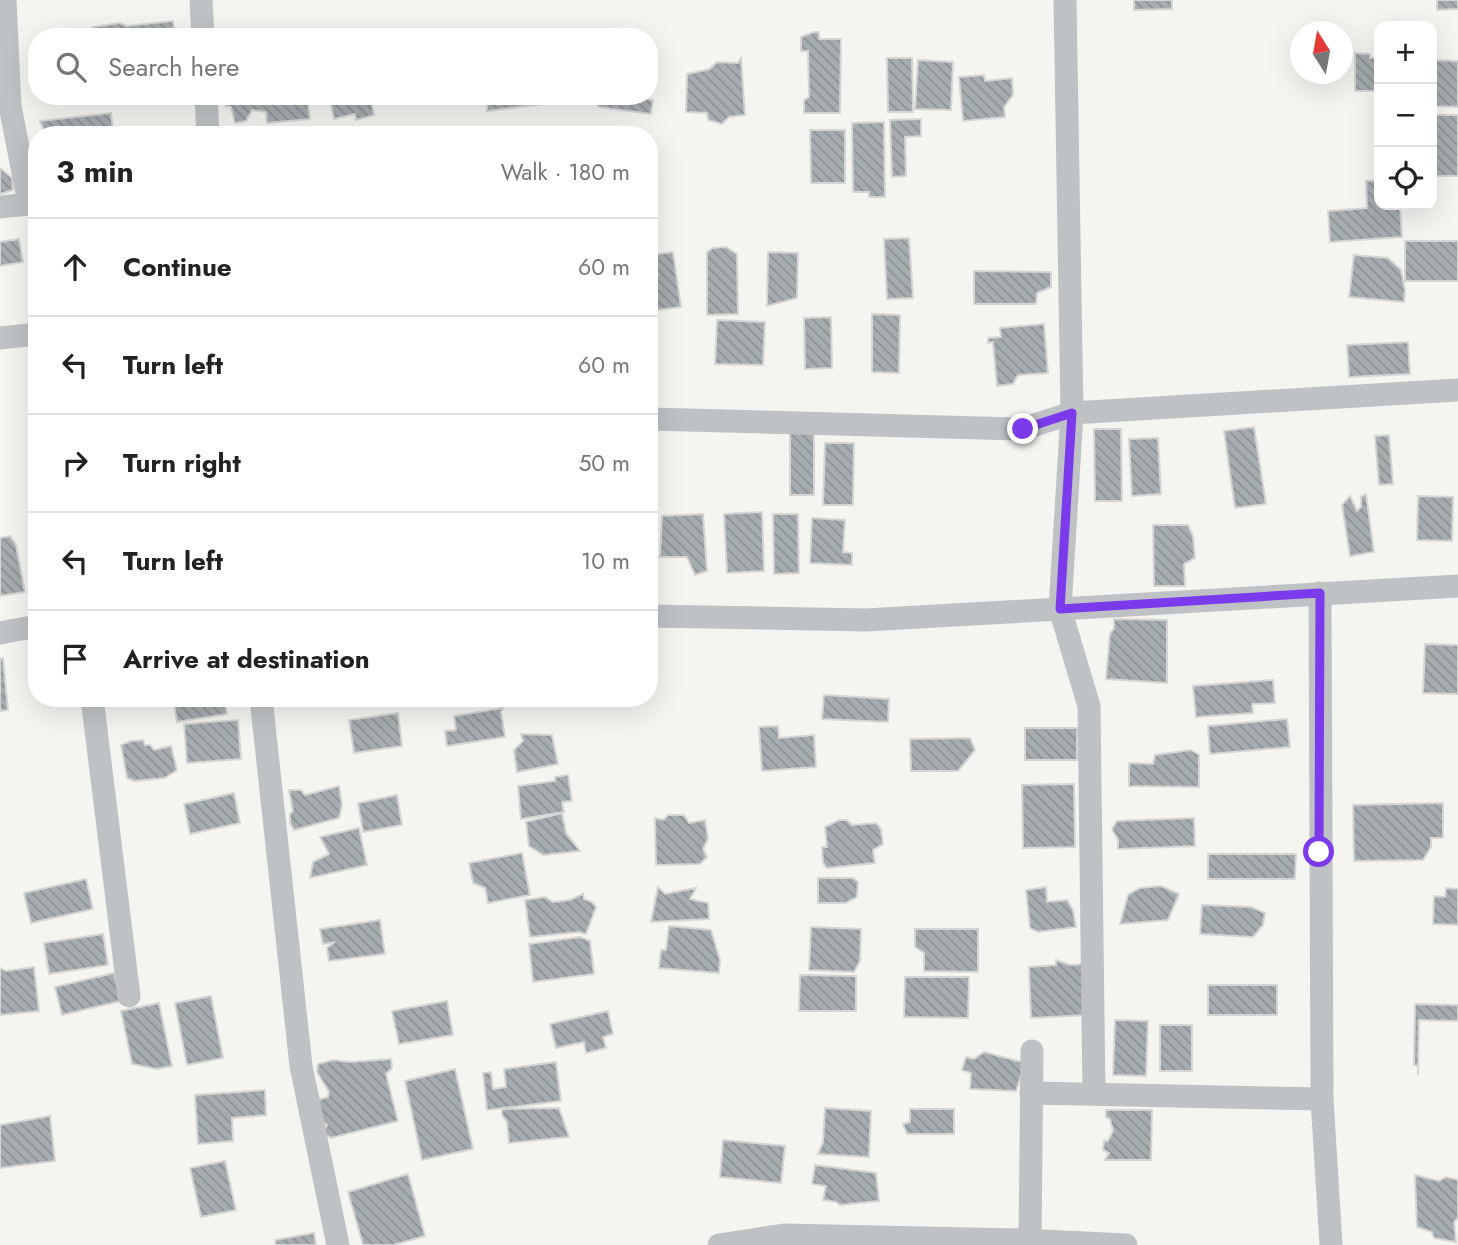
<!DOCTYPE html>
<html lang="en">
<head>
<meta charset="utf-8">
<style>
  :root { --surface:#fff; --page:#f6f6f6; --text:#222; --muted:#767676; --line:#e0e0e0 }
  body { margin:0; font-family:Jost,sans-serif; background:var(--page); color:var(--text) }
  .controls { position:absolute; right:21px; top:21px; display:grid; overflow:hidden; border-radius:14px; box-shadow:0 7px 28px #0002 }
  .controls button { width:63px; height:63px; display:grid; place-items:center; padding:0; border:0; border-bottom:2px solid var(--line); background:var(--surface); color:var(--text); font:35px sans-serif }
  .compass { position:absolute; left:1290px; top:21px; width:63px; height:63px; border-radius:50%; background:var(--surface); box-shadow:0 7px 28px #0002; rotate:349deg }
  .stop { position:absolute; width:21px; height:21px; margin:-16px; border:5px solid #7c3aed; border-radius:50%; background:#fff }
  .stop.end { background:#7c3aed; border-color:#fff; box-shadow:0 2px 7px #0008 }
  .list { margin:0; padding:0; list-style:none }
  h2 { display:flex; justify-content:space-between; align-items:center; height:91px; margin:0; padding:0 28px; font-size:30px }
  h2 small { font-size:23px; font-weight:400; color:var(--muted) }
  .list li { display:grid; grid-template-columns:46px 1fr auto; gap:21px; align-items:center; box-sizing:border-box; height:98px; padding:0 28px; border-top:2px solid var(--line) }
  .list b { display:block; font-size:26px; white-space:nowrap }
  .list em { font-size:23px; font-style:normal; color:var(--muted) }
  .icon { flex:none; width:38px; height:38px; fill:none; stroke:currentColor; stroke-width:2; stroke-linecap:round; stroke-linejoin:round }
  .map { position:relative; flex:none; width:1458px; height:1245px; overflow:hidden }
  .search { position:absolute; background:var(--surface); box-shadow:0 7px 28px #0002; left:28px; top:28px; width:630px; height:77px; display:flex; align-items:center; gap:18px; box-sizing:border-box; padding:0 24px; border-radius:28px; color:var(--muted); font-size:26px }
  .panel { position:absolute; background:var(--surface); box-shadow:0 7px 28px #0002; left:28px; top:126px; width:630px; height:581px; border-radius:28px }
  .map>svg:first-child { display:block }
  .building { fill:url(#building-back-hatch); stroke:#d5d5d4; stroke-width:2 }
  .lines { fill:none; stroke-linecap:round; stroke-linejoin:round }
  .street { stroke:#bec2c5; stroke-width:23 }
  .route { stroke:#7c3aed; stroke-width:9 }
</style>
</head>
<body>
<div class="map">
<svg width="1458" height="1245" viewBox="0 0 1458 1245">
  <defs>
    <pattern id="building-back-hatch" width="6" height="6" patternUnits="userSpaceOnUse" patternTransform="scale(1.75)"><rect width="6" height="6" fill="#a6adb1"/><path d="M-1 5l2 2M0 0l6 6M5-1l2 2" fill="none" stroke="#8b9195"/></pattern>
  </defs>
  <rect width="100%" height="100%" fill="#f4f4f1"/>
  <g class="building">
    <polygon points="1134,0 1172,0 1172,9 1134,10"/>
    <polygon points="1437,0 1458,0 1458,9 1437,10"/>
    <polygon points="173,21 175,37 93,37 92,27 120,23 127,26"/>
    <polygon points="814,32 819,32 819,39 841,39 840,113 804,113 804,100 809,97 808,51 801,51 801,37"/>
    <polygon points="1355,53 1370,54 1370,58 1379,58 1379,91 1355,91"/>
    <polygon points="741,58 745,115 729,117 722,124 708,120 707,113 686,112 687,74 710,69 717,62 738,63"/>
    <polygon points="887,58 912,58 913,112 888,112"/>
    <polygon points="918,60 953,62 951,110 915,109"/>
    <polygon points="1432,60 1458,61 1458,107 1432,106"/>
    <polygon points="984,75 985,81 1012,78 1013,95 1004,107 1005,117 963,121 959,77"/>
    <polygon points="235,96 307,96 310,119 267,123 266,112 252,110 246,121 235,123 231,107 226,106 227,99 236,99"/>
    <polygon points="329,96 370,96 374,115 356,120 355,114 334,119"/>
    <polygon points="487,96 560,96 559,102 487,111"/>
    <polygon points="599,96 639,96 639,98 653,100 651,114 599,107 596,103"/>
    <polygon points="111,113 113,131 83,135 46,135 40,121"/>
    <rect x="1432" y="115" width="26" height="61"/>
    <polygon points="921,119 921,136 905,137 906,176 892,177 890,120"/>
    <polygon points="884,122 885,197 869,197 869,192 853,192 852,123"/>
    <polygon points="810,130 845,130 845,183 811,183"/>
    <polygon points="0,168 12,178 13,190 0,194"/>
    <polygon points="1379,180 1379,205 1400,205 1402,237 1330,242 1328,211 1367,208 1366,181"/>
    <polygon points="909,238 913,298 887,299 884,239"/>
    <polygon points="19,239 23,262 0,266 0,242"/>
    <rect x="1405" y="241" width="53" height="40"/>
    <polygon points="726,247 737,254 738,314 707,315 707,252 713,248"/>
    <polygon points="673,252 681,307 649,311 649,255"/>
    <polygon points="768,252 798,253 797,298 767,306"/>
    <polygon points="1354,255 1388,258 1401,270 1405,290 1404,302 1349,297"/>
    <polygon points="974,271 1051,272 1051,287 1037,293 1036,304 974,304"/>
    <polygon points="872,314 900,315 899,373 872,372"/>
    <polygon points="831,317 832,368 805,369 804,318"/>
    <polygon points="717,320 765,322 763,365 715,364"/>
    <polygon points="1044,324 1048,373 1018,375 1013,384 997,386 993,342 988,343 988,338 1001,337 1000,328"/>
    <polygon points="1408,342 1410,374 1349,377 1347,345"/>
    <polygon points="1254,427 1266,504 1235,508 1224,431"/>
    <polygon points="1094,429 1121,429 1122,501 1095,501"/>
    <rect x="790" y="433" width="24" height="62"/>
    <polygon points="1389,435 1393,484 1379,485 1375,436"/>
    <polygon points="1158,438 1161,494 1132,496 1129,439"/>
    <polygon points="825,443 854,443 853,505 823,505"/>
    <polygon points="1366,494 1374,552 1350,556 1342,505 1350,496 1357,511 1361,507 1361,497"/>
    <polygon points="1418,496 1453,497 1452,541 1417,540"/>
    <polygon points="762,512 764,571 727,573 724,514"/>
    <polygon points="703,514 707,571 695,575 687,557 660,557 662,516"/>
    <polygon points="773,514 798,514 799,573 774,574"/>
    <polygon points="812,518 845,520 843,552 852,553 852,565 810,563"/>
    <polygon points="1153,525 1188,525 1193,536 1195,558 1184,564 1185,586 1154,586"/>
    <polygon points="10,536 16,545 25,592 0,596 0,538"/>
    <polygon points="1114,619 1167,620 1167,683 1106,679 1110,633 1114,629"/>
    <polygon points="1425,644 1458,645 1458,694 1423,693"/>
    <polygon points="3,658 8,710 0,711 0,659"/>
    <polygon points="1273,680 1275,703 1252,704 1253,713 1196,717 1193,686"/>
    <polygon points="824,695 889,699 888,722 822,719"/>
    <polygon points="173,698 224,698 227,714 177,722"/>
    <polygon points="503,708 501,712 505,737 447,746 445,731 456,730 454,716"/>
    <polygon points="398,713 402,746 354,753 349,720"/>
    <polygon points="1287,719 1290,747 1210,754 1208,726"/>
    <polygon points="238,720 241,759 187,763 184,724"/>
    <polygon points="778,726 779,738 814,735 816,767 762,771 759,727"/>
    <rect x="1025" y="728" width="52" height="32"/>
    <polygon points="521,734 552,735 558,764 517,772 514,750 523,741"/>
    <polygon points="970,738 975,750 958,771 911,771 910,739"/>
    <polygon points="143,740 145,745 150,745 154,750 171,746 177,770 165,778 134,781 127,778 121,745 131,741"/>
    <polygon points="1191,750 1199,755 1199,787 1129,786 1129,763 1153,764 1155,755"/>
    <polygon points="568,775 572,801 562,802 564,812 521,819 518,786 555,781 555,777"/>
    <polygon points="1074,784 1075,847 1023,848 1022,785"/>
    <polygon points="339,786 342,805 339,818 294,830 290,823 290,814 293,811 289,790 301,790 305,795"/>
    <polygon points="234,793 240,823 190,834 184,804"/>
    <polygon points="397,795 402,825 363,832 358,803"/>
    <polygon points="1443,803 1443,838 1431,838 1431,847 1423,860 1354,861 1353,805"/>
    <polygon points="562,813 566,833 580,851 543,855 529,846 526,822"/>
    <polygon points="668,815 684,815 689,823 705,820 708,838 703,849 707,857 700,864 656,865 655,818 664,820"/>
    <polygon points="1194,818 1195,846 1118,849 1118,840 1112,829 1117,821"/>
    <polygon points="839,820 847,820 852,825 876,823 881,829 883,844 873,850 875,863 827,868 823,863 822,847 827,847 825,827"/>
    <polygon points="359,828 367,865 310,878 313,862 329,854 320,837"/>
    <polygon points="522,853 530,895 488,903 485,888 473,883 469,863"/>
    <polygon points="1208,854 1296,854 1295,879 1208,879"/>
    <polygon points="818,878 853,878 858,882 857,897 846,903 818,903"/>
    <polygon points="86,879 93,909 31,923 24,893"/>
    <polygon points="1161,886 1179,894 1168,920 1120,924 1128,895 1140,888"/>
    <polygon points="658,887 665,894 696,888 690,899 708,903 709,919 651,922"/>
    <polygon points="1046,887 1047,902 1067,900 1073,910 1076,927 1038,932 1030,928 1026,890"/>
    <polygon points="1446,888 1458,889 1458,925 1433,924 1434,896 1445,897"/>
    <polygon points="583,894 584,899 592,902 596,907 586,934 579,932 530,937 525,900 545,897 553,902 570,900"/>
    <polygon points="1202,905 1251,907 1265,913 1263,925 1253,937 1200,934"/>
    <polygon points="380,920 385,954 329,961 327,948 335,942 323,944 320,929"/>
    <polygon points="669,926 711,930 720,960 719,973 659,968 661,950 666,950"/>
    <polygon points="811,927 861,929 860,961 854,972 809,970"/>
    <polygon points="915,929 978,929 978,972 924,971 924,953 915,947"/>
    <polygon points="103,934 108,965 49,974 44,943"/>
    <polygon points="580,937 590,941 594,974 533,982 529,944"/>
    <polygon points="1056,960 1070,965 1086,964 1089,1015 1031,1018 1029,967 1056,965"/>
    <polygon points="34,967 39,1011 0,1015 0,968 6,971"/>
    <polygon points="114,973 121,1001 62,1015 55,987"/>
    <polygon points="800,975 856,976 856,1011 799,1011"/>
    <polygon points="905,977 969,977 968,1018 904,1017"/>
    <rect x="1208" y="985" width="69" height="30"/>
    <polygon points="211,996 223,1058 187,1065 175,1003"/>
    <polygon points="447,1001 453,1035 399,1044 392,1011"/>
    <polygon points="159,1003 172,1066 157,1069 132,1064 121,1011"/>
    <polygon points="1415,1004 1458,1005 1458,1021 1419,1020 1418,1075 1418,1066 1414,1065"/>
    <polygon points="608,1011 613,1034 603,1037 606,1048 586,1053 584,1042 556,1048 550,1024"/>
    <polygon points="1115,1020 1148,1021 1146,1076 1113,1075"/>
    <rect x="1160" y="1025" width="32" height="46"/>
    <polygon points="984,1052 1025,1063 1016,1091 970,1089 971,1073 962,1070 966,1057 974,1059"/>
    <polygon points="391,1059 392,1068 386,1074 398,1121 331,1138 322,1132 327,1125 319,1119 314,1101 328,1097 329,1092 317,1072 318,1064 333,1060 351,1062"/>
    <polygon points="556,1062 561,1101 487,1110 483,1073 491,1072 493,1089 506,1087 504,1069"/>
    <polygon points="455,1069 473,1149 422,1160 405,1081"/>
    <polygon points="265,1090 266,1115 232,1118 233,1141 198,1144 195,1095"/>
    <polygon points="559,1108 569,1137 509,1143 507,1122 502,1115 502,1109"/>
    <polygon points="825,1108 871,1111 869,1157 818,1154 823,1142"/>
    <polygon points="910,1109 954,1109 954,1134 907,1134 903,1124 910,1122"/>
    <polygon points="1106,1110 1152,1110 1151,1160 1105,1160 1109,1153 1103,1150 1104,1141 1108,1141 1113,1131 1110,1119 1106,1117"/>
    <polygon points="50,1116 55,1161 0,1168 0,1125"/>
    <polygon points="723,1140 785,1146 781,1183 720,1177"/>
    <polygon points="225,1161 236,1210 201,1217 190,1168"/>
    <polygon points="815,1165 876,1173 879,1201 840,1205 836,1202 823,1200 826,1186 812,1184"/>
    <polygon points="408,1174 425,1236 393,1245 363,1245 348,1192"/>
    <polygon points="1415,1175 1439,1181 1446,1177 1458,1180 1458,1218 1454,1222 1456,1242 1434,1238 1432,1232 1417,1227"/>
    <polygon points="314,1233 316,1245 276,1245 275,1240"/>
  </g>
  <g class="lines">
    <g class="street">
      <polyline points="5,0 10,106 29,203"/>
      <polyline points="201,0 203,37"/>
      <polyline points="1065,0 1072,413 1060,609 1458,586"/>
      <polyline points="206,96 208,135"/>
      <polyline points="0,207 37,203"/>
      <polyline points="0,338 37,334"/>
      <polyline points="649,419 1022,429 1072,413 1458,390"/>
      <polyline points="1320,593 1322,1099 1331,1245"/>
      <polyline points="649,616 866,620 1060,609 1089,706 1094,1093"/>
      <polyline points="0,633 37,626"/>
      <polyline points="92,698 129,996"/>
      <polyline points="261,698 301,1066 338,1245"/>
      <polyline points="1031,1093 1322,1099"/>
      <polyline points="1030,1241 1032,1051"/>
      <polyline points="719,1245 784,1235 1022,1240 1126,1245"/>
    </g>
  </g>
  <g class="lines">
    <polyline class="route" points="1023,429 1072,413 1060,609 1320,593 1319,852"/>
  </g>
</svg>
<div class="controls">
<button>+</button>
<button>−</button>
<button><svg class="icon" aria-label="locate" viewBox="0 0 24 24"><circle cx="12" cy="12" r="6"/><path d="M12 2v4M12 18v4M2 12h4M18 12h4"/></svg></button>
</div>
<svg class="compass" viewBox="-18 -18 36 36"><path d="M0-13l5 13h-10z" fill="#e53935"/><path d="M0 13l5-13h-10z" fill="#767676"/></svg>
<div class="stop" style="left:1319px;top:852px"></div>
<div class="stop end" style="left:1023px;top:429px"></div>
<div class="search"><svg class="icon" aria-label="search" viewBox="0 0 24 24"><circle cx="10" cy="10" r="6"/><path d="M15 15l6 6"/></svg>Search here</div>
<section class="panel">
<h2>3 min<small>Walk · 180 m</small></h2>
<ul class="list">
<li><svg class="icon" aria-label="ahead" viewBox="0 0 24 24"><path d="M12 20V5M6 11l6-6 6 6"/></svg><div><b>Continue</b></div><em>60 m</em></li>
<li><svg class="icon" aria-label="left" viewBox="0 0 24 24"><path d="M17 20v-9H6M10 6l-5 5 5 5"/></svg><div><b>Turn left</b></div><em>60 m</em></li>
<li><svg class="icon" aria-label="right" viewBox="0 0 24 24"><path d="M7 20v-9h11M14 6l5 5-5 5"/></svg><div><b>Turn right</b></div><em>50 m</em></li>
<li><svg class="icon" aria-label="left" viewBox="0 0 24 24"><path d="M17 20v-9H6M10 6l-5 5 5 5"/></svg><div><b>Turn left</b></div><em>10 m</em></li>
<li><svg class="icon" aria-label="arrive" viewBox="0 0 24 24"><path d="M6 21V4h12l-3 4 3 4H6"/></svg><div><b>Arrive at destination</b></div></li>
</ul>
</section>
</div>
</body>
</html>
